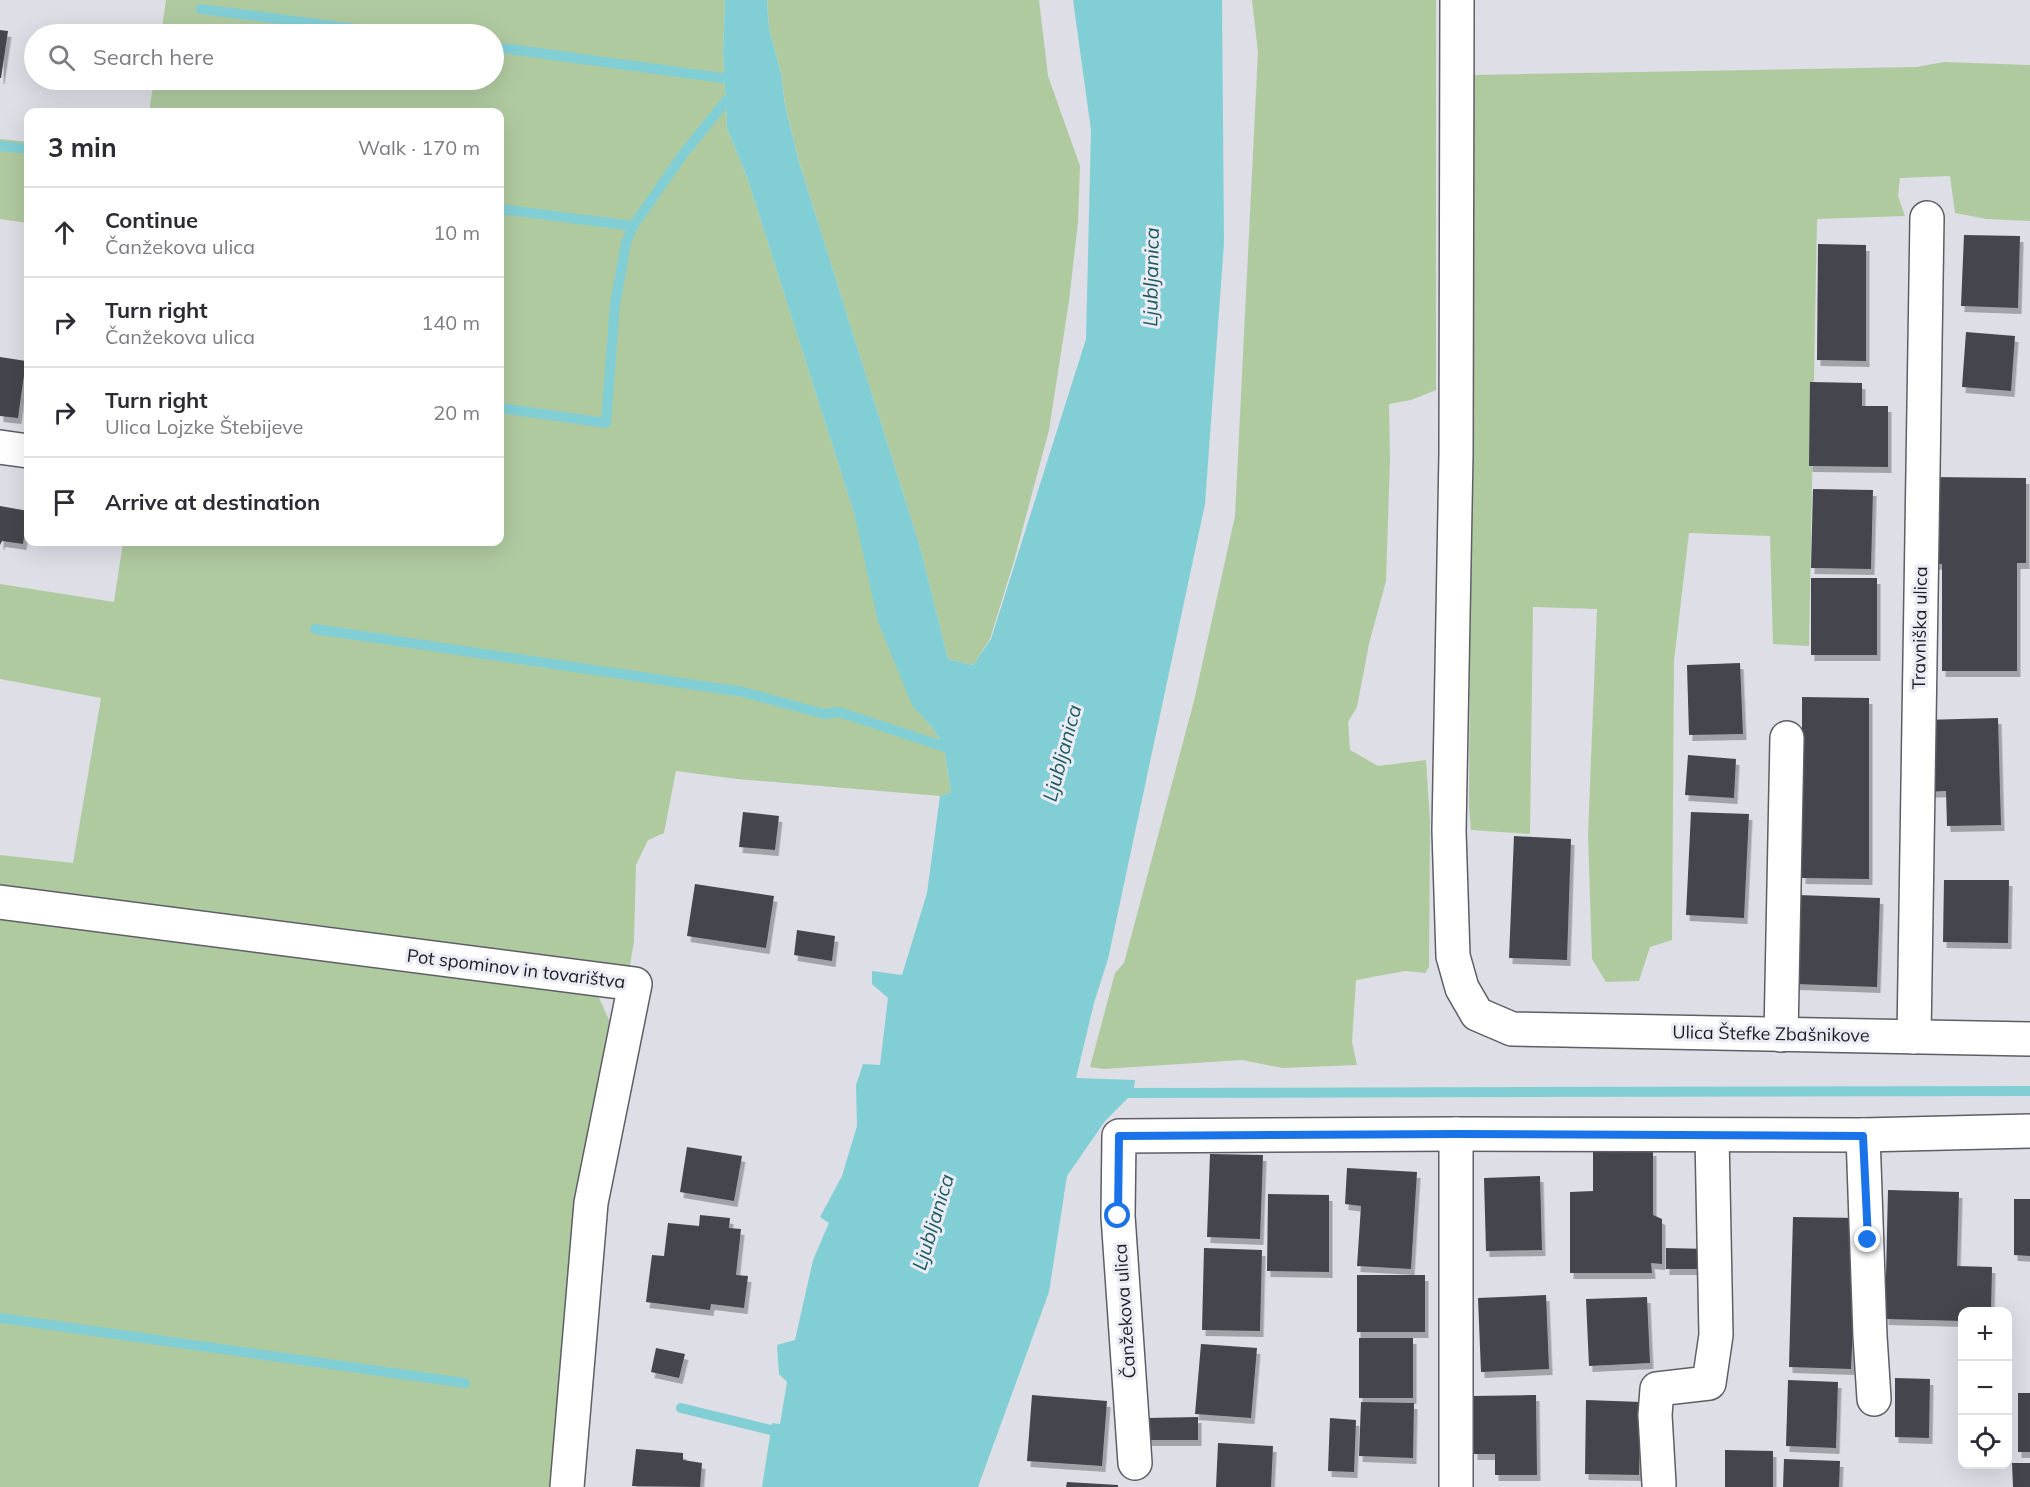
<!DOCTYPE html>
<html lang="en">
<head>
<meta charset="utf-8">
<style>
  :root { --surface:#fff; --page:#f7f7f7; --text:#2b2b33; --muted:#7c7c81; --line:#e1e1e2 }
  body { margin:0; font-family:Mulish,sans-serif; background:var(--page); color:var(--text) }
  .controls { position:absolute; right:18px; bottom:18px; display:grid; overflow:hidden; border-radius:12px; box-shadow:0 6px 24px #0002 }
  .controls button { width:54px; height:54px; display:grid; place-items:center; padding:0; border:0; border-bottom:2px solid var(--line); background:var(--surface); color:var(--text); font:30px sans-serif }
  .stop { position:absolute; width:18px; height:18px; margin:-14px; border:4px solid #1a73e8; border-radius:50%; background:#fff }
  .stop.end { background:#1a73e8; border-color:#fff; box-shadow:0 2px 6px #0008 }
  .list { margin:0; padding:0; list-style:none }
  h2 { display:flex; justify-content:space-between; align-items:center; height:78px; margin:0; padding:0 24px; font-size:26px }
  h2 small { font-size:20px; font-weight:400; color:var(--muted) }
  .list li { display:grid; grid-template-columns:39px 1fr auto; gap:18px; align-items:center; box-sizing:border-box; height:90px; padding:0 24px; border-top:2px solid var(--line) }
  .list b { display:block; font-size:22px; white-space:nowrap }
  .list p { margin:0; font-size:20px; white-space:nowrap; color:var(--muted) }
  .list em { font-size:20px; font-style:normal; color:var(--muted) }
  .icon { flex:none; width:33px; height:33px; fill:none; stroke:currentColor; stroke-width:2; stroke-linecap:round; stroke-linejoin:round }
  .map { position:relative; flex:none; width:2030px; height:1487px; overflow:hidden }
  .search { position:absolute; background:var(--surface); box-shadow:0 6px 24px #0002; left:24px; top:24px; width:480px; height:66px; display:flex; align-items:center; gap:15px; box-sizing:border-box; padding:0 21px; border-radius:33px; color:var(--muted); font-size:22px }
  .panel { position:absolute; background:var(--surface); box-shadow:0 6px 24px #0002; left:24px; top:108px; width:480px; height:438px; border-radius:12px }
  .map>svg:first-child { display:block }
  .green { fill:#b0caa0 }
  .water { fill:#81cfd5 }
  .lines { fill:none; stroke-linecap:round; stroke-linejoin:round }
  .stream { stroke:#81cfd5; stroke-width:10 }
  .building { fill:#45454d; filter:url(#shadow) }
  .minor-casing { stroke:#5d5e66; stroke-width:36 }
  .minor { stroke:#fff; stroke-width:33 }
  .route { stroke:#1a73e8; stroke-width:8 }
  .labels { text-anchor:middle; stroke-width:6; stroke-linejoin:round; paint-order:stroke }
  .street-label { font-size:18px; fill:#1d1d20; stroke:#eaebf4 }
  .water-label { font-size:20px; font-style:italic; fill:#195b5f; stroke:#eaebf4 }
</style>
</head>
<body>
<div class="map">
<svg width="2030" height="1487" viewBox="0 0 2030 1487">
  <defs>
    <filter id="shadow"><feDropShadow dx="3.5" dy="6" stdDeviation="0" flood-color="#0004"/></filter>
  </defs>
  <rect width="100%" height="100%" fill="#dddee6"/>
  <g class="green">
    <polygon points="166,0 725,0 723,51 727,128 747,177 854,513 912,704 932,727 944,747 951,793 940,796 737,779 676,771 664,833 648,840 636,865 634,941 629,972 0,891 0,855 73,863 101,698 0,679 0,584 114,602 123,542 500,542 500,112 149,112 154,80 494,80 494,34 161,34"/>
    <polygon points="767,0 1039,0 1048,76 1080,166 1078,222 1069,301 1049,430 1014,561 990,639 973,665 948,659 920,547 799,162 785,105 781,73 769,28"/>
    <polygon points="1252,0 1436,0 1436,390 1411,400 1389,404 1390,459 1386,581 1369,644 1357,707 1348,722 1350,750 1378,766 1426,760 1430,822 1429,967 1425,973 1405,971 1356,980 1352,1042 1357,1065 1282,1068 1242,1060 1103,1069 1090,1067 1115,973 1124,963 1194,701 1235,516 1258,52"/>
    <polygon points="1944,62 2030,65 2030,221 1987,219 1955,213 1950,176 1900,178 1898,196 1905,216 1817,219 1809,646 1773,644 1770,536 1689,533 1674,661 1672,940 1650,947 1639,981 1606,982 1592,959 1588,835 1597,609 1533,607 1530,834 1471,830 1469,805 1473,75 1916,67"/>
    <polygon points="0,139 28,142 28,223 0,219"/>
    <polygon points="0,914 596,991 614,1031 555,1487 0,1487"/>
  </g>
  <polygon class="water" points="725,0 767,0 769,28 781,73 785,105 799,162 920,547 948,659 973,665 991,639 1086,339 1091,130 1073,0 1222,0 1224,243 1205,504 1108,959 1094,1003 1076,1078 1135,1080 1133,1093 1105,1121 1067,1176 1049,1292 978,1487 762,1487 772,1423 780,1424 787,1382 779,1374 777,1345 795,1340 813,1260 829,1223 820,1217 842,1176 857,1126 856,1085 863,1064 880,1065 888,998 872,984 872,971 902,975 927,893 940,796 951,793 944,747 932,727 912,705 878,622 854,513 747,177 727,128 723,51"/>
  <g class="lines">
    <g class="stream">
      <polyline points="201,9 396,34"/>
      <polyline points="494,47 737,80"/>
      <polyline points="0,146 28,149"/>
      <polyline points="500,209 633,226"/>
      <polyline points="500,408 606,423 615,304 626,243 633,226 684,153 726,101 740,98"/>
      <polyline points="315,629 743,692 824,714 839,712 957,751"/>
      <polyline points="1121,1093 2030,1091"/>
      <polyline points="0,1318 465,1383"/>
      <polyline points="681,1408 771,1430 782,1435"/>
    </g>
  </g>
  <g class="building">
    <polygon points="0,30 8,31 1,78 0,78"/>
    <polygon points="1964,235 2020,236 2018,308 1961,306"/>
    <polygon points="1818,244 1866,245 1866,361 1817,360"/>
    <polygon points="1966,332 2015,336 2011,391 1962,387"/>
    <polygon points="0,357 26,361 18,418 0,416"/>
    <polygon points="1810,382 1862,383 1862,406 1888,406 1888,467 1809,466"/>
    <polygon points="1928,477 2026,478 2026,563 2017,563 2017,671 1942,671 1942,564 1928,563"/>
    <polygon points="1813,489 1873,490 1871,569 1811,568"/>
    <polygon points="0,506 28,511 23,544 2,541 0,545"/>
    <rect x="1811" y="578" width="66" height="77"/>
    <polygon points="1740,663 1743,734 1689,735 1687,665"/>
    <polygon points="1802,697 1869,698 1869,879 1802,878"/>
    <polygon points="1998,718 2001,825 1947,826 1946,791 1924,792 1922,720"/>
    <polygon points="1688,755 1736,759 1734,798 1685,795"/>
    <polygon points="743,812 779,816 775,850 739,847"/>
    <polygon points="1691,812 1749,814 1744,918 1686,915"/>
    <polygon points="1514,836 1571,839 1567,960 1509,958"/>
    <polygon points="1944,880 2009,880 2008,943 1943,942"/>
    <polygon points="695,884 774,896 766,948 687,936"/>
    <polygon points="1798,895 1880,898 1877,987 1795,984"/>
    <polygon points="797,930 835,936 832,961 794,955"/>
    <polygon points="687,1147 742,1156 734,1201 680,1192"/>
    <polygon points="1593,1150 1653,1150 1653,1215 1662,1219 1662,1264 1651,1263 1652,1273 1570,1273 1570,1192 1593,1191"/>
    <polygon points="1210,1154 1263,1155 1260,1239 1207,1237"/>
    <polygon points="1347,1168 1417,1172 1411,1269 1357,1266 1361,1206 1345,1204"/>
    <polygon points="1540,1176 1542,1250 1486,1251 1484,1178"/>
    <polygon points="1888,1190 1959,1192 1957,1266 1992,1267 1991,1312 1962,1312 1962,1321 1885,1319"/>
    <polygon points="1268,1194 1329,1195 1329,1272 1267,1271"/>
    <polygon points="2014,1199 2030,1199 2030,1256 2014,1255"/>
    <polygon points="700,1215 730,1218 729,1228 741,1229 736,1275 748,1276 744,1308 711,1304 710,1310 646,1302 652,1255 664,1256 668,1223 699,1226"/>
    <polygon points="1793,1217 1858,1218 1851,1369 1789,1367"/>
    <polygon points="1204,1248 1262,1250 1260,1331 1202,1330"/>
    <polygon points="1666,1248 1708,1249 1708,1269 1666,1269"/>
    <rect x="1357" y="1275" width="68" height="57"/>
    <polygon points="1546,1295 1549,1369 1481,1372 1478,1298"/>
    <polygon points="1647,1297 1650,1363 1589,1366 1586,1299"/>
    <rect x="1359" y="1338" width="54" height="60"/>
    <polygon points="1201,1344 1257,1348 1251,1418 1195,1414"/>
    <polygon points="656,1348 685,1354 679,1378 651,1372"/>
    <polygon points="1895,1378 1930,1379 1929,1438 1895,1437"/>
    <polygon points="1788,1380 1838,1382 1836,1448 1786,1446"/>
    <rect x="2018" y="1393" width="12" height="59"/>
    <polygon points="1032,1395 1107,1401 1102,1466 1027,1461"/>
    <polygon points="1536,1395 1537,1475 1495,1475 1495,1454 1474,1454 1473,1396"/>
    <polygon points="1586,1400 1641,1402 1639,1475 1585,1474"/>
    <polygon points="1361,1402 1414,1403 1413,1458 1359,1456"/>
    <polygon points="1198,1417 1198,1440 1147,1440 1147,1418"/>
    <polygon points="1330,1418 1356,1420 1354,1472 1328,1471"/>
    <polygon points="1218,1443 1273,1446 1271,1487 1216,1487"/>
    <polygon points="636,1449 683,1453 683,1460 702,1463 700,1487 632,1486"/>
    <polygon points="1725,1450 1773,1451 1773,1487 1725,1487"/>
    <polygon points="1784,1459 1840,1461 1839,1487 1783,1487"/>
    <polygon points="2012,1463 2030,1463 2030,1487 2013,1487"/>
    <polygon points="1067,1482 1118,1485 1118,1487 1066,1487"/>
  </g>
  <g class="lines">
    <g class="minor-casing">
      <g id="minor">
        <polyline points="1457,0 1456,454 1449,831 1453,956 1462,988 1477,1014 1512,1029 2030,1039"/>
        <polyline points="0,447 28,451"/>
        <polyline points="0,902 635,984 591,1203 567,1487"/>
        <polyline points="1781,1035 1787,738"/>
        <polyline points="1914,1037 1927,218"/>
        <polyline points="1456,1134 1456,1487"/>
        <polyline points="1863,1135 1870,1336 1874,1399"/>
        <polyline points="1135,1463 1118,1216 1119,1136 1456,1134 1863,1135 2030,1131"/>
        <polyline points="1659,1484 1655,1415 1657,1389 1709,1383 1716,1335 1712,1136"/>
      </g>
    </g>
    <use href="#minor" class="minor"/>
  </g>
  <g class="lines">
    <polyline class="route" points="1118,1216 1119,1136 1456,1134 1863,1136 1868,1240"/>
  </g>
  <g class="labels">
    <g class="street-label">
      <text transform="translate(1920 628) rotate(-89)" y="6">Travniška ulica</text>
      <text transform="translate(516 969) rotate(7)" y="6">Pot spominov in tovarištva</text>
      <text transform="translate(1771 1034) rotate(1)" y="6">Ulica Štefke Zbašnikove</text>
      <text transform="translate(1125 1311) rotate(-94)" y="6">Čanžekova ulica</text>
    </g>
    <g class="water-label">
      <text transform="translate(1151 277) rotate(-89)" y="7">Ljubljanica</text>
      <text transform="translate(1062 753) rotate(-75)" y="7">Ljubljanica</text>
      <text transform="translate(933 1222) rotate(-73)" y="7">Ljubljanica</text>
    </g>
  </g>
</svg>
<div class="controls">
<button>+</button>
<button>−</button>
<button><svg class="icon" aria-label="locate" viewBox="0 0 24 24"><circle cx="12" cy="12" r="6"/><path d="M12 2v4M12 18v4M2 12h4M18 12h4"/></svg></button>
</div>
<div class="stop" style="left:1118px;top:1216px"></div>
<div class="stop end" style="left:1868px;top:1240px"></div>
<div class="search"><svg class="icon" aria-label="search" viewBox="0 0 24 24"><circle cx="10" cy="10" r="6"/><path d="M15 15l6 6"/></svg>Search here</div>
<section class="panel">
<h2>3 min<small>Walk · 170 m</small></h2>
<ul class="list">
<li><svg class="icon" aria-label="ahead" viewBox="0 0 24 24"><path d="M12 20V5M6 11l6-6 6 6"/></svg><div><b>Continue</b><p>Čanžekova ulica</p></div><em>10 m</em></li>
<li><svg class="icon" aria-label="right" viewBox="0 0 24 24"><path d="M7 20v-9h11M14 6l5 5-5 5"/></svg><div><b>Turn right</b><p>Čanžekova ulica</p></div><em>140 m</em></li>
<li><svg class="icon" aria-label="right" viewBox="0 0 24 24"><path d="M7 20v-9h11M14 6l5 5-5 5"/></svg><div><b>Turn right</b><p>Ulica Lojzke Štebijeve</p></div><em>20 m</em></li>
<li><svg class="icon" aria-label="arrive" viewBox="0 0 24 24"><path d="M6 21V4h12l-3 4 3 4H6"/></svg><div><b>Arrive at destination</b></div></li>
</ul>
</section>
</div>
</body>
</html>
